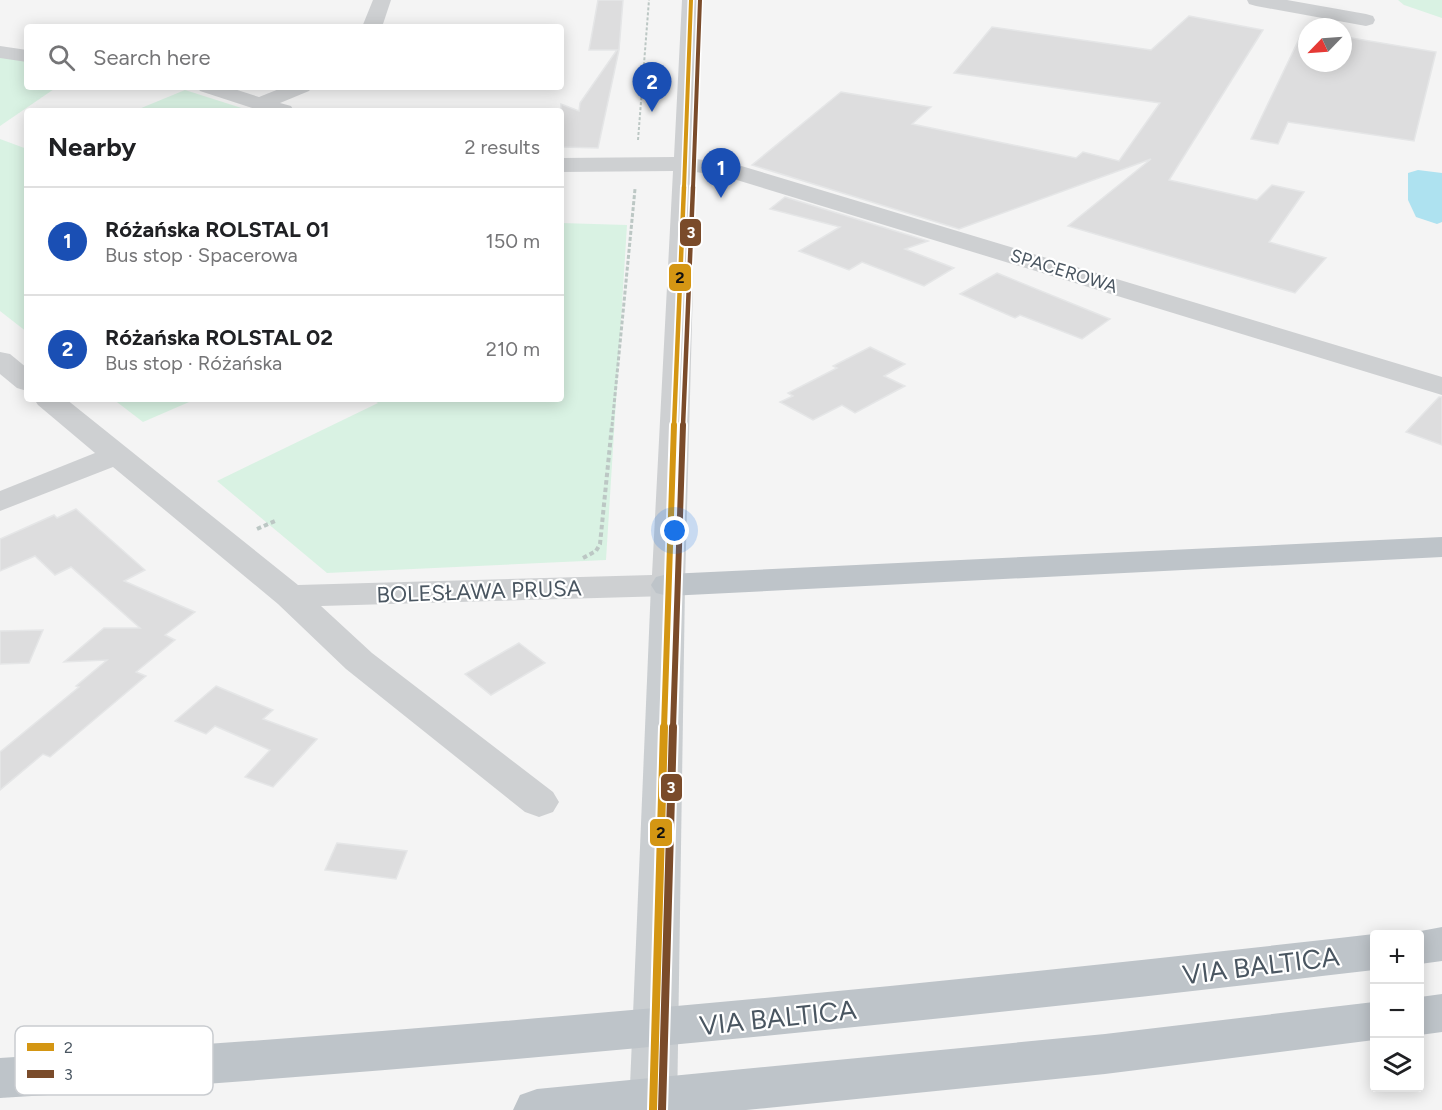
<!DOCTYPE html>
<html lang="en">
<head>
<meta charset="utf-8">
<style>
  :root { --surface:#fff; --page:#f2f2f2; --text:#202124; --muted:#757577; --line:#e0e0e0; --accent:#db2777 }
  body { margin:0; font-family:Figtree,sans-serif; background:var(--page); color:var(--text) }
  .controls { position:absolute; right:18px; bottom:18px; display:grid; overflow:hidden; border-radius:6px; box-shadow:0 3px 15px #0003 }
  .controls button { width:54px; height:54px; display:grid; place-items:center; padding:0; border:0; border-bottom:2px solid var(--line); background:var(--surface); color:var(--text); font:30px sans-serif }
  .compass { position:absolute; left:1298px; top:18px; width:54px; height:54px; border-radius:50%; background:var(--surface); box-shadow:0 3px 15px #0003; rotate:245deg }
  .you { position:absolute; left:675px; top:531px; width:21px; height:21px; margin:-15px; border:4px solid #fff; border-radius:50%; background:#1a73e8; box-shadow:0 0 0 9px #1a73e833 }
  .badge { display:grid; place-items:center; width:39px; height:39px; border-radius:50%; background:var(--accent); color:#fff; font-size:20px; font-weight:700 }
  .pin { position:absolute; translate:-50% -50px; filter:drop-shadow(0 2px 3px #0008) }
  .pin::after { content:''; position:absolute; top:32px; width:21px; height:18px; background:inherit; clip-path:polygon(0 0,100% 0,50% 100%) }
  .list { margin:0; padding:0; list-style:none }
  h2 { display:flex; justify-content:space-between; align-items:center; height:78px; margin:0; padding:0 24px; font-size:26px }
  h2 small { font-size:20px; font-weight:400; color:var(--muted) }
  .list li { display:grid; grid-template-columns:39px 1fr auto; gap:18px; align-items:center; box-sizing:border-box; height:108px; padding:0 24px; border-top:2px solid var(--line) }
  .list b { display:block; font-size:22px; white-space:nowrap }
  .list p { margin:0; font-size:20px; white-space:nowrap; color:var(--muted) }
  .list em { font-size:20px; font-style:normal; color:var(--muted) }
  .icon { flex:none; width:33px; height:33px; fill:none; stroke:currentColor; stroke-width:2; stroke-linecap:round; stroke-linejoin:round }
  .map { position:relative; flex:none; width:1442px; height:1110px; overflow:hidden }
  .search { position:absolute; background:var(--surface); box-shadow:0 3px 15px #0003; left:24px; top:24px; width:540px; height:66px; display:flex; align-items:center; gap:15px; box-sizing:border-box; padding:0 21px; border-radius:6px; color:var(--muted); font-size:22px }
  .panel { position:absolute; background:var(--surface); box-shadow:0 3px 15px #0003; left:24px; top:108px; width:540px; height:294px; border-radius:6px }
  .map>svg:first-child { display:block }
  .green { fill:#d9f2e3 }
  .water { fill:#aee2f0 }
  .building { fill:#ddddde; stroke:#e5e6e7; stroke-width:1.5 }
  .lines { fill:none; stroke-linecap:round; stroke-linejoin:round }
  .path-far2 { stroke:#bcc7c4; stroke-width:2; stroke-dasharray:3 2; stroke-linecap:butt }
  .path-far1 { stroke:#bcc7c4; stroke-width:3; stroke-dasharray:4 2; stroke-linecap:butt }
  .path { stroke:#bcc7c4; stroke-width:4; stroke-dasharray:4.5 3; stroke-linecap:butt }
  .minor { fill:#ced0d2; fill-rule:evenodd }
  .major { fill:#caced1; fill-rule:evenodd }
  .highway { fill:#bec4c9; fill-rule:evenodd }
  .bus-1-far3-casing { stroke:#fff; stroke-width:7 }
  .bus-1-far2-casing { stroke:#fff; stroke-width:8 }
  .bus-1-far1-casing { stroke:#fff; stroke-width:10 }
  .bus-1-casing { stroke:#fff; stroke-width:12 }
  .bus-2-far3-casing { stroke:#fff; stroke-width:7 }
  .bus-2-far2-casing { stroke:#fff; stroke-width:8 }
  .bus-2-far1-casing { stroke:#fff; stroke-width:10 }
  .bus-2-casing { stroke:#fff; stroke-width:12 }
  .bus-1-far3 { stroke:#d49613; stroke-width:4 }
  .bus-1-far2 { stroke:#d49613; stroke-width:4.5 }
  .bus-1-far1 { stroke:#d49613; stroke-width:6 }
  .bus-1 { stroke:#d49613; stroke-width:8 }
  .bus-2-far3 { stroke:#7a4b2a; stroke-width:4 }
  .bus-2-far2 { stroke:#7a4b2a; stroke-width:4.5 }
  .bus-2-far1 { stroke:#7a4b2a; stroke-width:6 }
  .bus-2 { stroke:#7a4b2a; stroke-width:8 }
  .labels { text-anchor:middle; stroke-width:4.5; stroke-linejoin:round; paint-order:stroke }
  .far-street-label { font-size:18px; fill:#4a5661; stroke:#fff }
  .street-label { font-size:22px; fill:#4a5661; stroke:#fff }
  .near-street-label { font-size:27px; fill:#4a5661; stroke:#fff }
  .key { fill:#fff; stroke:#c9ccd0; stroke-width:1.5 }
  .key-label { font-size:16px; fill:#4a5661 }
  .line-badge { stroke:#fff; stroke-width:2 }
  .badge-label { font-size:16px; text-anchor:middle; font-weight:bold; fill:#fff }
  .pale-badge-label { font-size:16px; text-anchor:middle; font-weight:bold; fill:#111 }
</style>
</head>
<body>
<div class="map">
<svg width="1442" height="1110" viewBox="0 0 1442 1110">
  <rect width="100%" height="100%" fill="#f4f4f4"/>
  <g class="green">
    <polygon points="1398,0 1442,0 1442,18 1404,5"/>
    <polygon points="0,56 27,60 27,87 57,87 0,126"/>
    <polygon points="185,90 251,111 134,111"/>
    <polygon points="0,139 27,149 27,332 0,311"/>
    <polygon points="561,223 627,225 606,560 327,573 217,481 378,403 372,399 561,399"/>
    <polygon points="113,399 196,399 143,422"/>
  </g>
  <polygon class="water" points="1418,170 1442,173 1442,222 1437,224 1416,217 1408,200 1408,173"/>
  <g class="building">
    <polygon points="598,0 623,0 619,50 598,148 561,147 561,104 579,111 580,103 617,50 589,50"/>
    <polygon points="1189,16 1263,30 1169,180 1257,200 1272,185 1304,192 1269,242 1326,258 1295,293 1068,226 1151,159 959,229 752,165 841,92 931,107 912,124 1076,158 1083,152 1119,161 1160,103 954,73 992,27 1151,50"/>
    <polygon points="1300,37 1307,38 1307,63 1343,63 1343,41 1346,37 1436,52 1414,141 1288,122 1278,144 1251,139"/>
    <polygon points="785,197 928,241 905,249 954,268 924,286 862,262 849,270 799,251 840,227 770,209"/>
    <polygon points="997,273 1110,319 1082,339 1020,315 1015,318 960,294"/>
    <polygon points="870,347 905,364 884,376 905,386 855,413 842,405 813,420 780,402 793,396 788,393 837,368 833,366"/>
    <polygon points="1439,397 1442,397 1442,445 1406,432"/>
    <polygon points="76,509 145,570 124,581 195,612 165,635 175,640 136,672 146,676 50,757 43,754 0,790 0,752 79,687 76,686 107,660 64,662 104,628 140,628 71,567 55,575 35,556 0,571 0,539 54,515 57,518"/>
    <polygon points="43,630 29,663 0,664 0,631"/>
    <polygon points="519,643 545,663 491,695 465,674"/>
    <polygon points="216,686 273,710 263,719 317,739 273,787 245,777 270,750 215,726 206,734 175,721"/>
    <polygon points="337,843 407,851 396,879 325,870"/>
  </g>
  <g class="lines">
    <polyline class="path-far2" points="638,140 649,0"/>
    <polyline class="path-far1" points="612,426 635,189"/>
    <g class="path">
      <polyline points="257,529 275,521"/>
      <polyline points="583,558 596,551 600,544 612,425"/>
    </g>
    <g class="minor">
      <polygon points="373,0 391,0 382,27 362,27"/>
      <polygon points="682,0 700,0 696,159 738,165 1442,377 1442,395 727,177 696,172 685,585 680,593 668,596 321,606 372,653 553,792 559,802 553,812 539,817 525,812 346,669 278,604 113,467 0,511 0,491 95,453 38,405 34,399 66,399 298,585 652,575 673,171 561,172 561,158 674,157"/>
      <polygon points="1247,0 1287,0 1366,14 1373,16 1375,20 1373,24 1366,26 1256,6 1249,4"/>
      <polygon points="0,46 27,50 27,62 0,58"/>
      <polygon points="197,87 228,87 259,97 284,87 312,87 309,91 280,103 291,106 294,111 261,111 200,91"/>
      <polygon points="0,352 10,354 27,368 27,391 17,388 0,374"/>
    </g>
    <polygon class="major" points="668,574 680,577 685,585 677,1110 629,1110 651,585 656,577"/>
    <g class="highway">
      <polygon points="1442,537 1442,557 668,596 656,593 651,585 656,577 668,574"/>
      <polygon points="1442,927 1442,961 1420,964 1420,934 1405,934"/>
      <path d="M1374 934V970C917 1024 459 1069 0 1098V1058C459 1029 917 987 1374 934Z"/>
      <polygon points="1442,994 1442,1032 1420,1035 1420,997"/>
      <polygon points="1374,1002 1374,1040 1105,1074 746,1110 513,1110 520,1095 537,1089 1105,1034"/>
    </g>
    <g class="bus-1-far3-casing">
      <polyline id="bus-1-far3" points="684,188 691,0"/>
    </g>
    <g class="bus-1-far2-casing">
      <polyline id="bus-1-far2" points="674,426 684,187"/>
    </g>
    <g class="bus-1-far1-casing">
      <polyline id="bus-1-far1" points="664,728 674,425"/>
    </g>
    <g class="bus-1-casing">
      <polyline id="bus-1" points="653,1110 664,727"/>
    </g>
    <g class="bus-2-far3-casing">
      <polyline id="bus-2-far3" points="693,188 700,0"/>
    </g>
    <g class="bus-2-far2-casing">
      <polyline id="bus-2-far2" points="683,426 693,187"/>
    </g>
    <g class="bus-2-far1-casing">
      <polyline id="bus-2-far1" points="673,728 683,425"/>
    </g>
    <g class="bus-2-casing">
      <polyline id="bus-2" points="662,1110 673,727"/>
    </g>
    <use href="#bus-1-far3" class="bus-1-far3"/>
    <use href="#bus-1-far2" class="bus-1-far2"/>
    <use href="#bus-1-far1" class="bus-1-far1"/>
    <use href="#bus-1" class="bus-1"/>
    <use href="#bus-2-far3" class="bus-2-far3"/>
    <use href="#bus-2-far2" class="bus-2-far2"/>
    <use href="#bus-2-far1" class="bus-2-far1"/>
    <use href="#bus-2" class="bus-2"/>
  </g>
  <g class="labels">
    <g class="far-street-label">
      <text transform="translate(1064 271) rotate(17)" y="6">SPACEROWA</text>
    </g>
    <g class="street-label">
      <text transform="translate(479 591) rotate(-2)" y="8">BOLESŁAWA PRUSA</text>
    </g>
    <g class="near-street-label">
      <text transform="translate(1261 966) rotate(-7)" y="9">VIA BALTICA</text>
      <text transform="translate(778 1018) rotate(-6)" y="9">VIA BALTICA</text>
    </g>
  </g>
  <rect x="15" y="1026" width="198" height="69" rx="9" class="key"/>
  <rect x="27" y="1043" width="27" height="8" fill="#d49613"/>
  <rect x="27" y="1070" width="27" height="8" fill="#7a4b2a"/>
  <g class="key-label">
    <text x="64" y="1053">2</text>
    <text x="64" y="1080">3</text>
  </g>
  <g class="line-badge">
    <rect x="679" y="218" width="23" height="29" rx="6" fill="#7a4b2a"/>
    <rect x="668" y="263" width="24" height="29" rx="6" fill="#d49613"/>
    <rect x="660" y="773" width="23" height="29" rx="6" fill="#7a4b2a"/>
    <rect x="649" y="818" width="24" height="29" rx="6" fill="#d49613"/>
  </g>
  <g class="badge-label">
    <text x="691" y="238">3</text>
    <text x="671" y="793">3</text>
  </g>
  <g class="pale-badge-label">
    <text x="680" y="283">2</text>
    <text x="661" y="838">2</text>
  </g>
</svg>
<div class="controls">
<button>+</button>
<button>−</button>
<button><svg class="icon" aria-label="layers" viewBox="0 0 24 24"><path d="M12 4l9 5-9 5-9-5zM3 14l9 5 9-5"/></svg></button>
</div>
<svg class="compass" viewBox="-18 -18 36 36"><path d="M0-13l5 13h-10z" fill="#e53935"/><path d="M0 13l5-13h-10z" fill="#757577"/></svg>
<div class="you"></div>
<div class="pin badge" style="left:721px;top:198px;background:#1a4fb4">1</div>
<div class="pin badge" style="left:652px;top:112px;background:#1a4fb4">2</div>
<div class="search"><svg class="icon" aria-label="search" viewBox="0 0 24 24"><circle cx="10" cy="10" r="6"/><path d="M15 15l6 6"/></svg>Search here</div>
<section class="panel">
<h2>Nearby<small>2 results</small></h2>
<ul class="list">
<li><span class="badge" style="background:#1a4fb4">1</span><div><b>Różańska ROLSTAL 01</b><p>Bus stop · Spacerowa</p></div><em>150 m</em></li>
<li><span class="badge" style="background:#1a4fb4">2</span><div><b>Różańska ROLSTAL 02</b><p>Bus stop · Różańska</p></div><em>210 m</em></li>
</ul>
</section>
</div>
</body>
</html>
